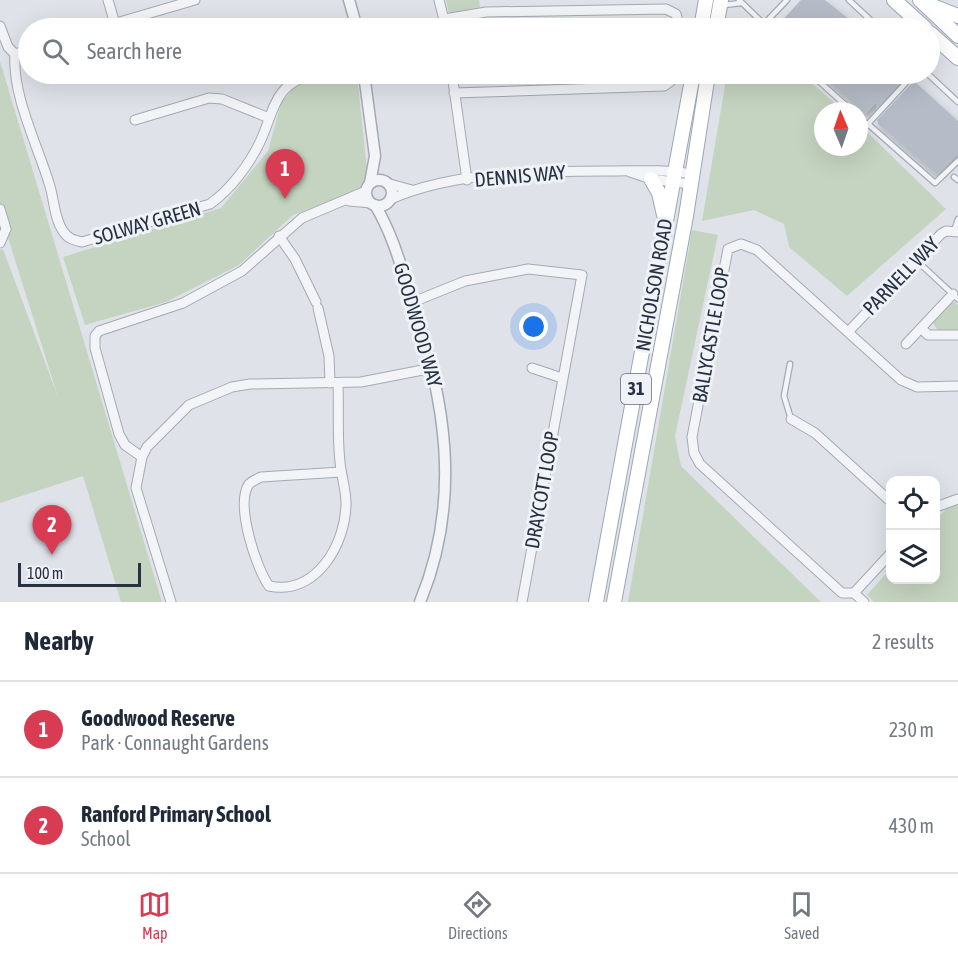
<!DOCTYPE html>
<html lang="en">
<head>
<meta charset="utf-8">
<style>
  :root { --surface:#fff; --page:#f2f2f3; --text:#1f2937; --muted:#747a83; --line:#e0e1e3; --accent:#d73c53 }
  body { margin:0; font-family:"Asap Condensed",sans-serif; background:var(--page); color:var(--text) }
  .controls { position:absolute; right:18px; bottom:18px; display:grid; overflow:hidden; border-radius:12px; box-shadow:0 6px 24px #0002 }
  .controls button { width:54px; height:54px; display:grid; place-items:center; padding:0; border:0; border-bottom:2px solid var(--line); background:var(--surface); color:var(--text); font:30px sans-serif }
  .compass { position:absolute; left:814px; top:102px; width:54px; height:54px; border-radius:50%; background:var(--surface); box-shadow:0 6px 24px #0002; rotate:358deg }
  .scale { position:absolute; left:18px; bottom:15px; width:123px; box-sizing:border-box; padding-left:6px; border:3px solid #273142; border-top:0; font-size:16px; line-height:21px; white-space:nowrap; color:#273142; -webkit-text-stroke:4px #eff2f7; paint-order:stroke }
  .you { position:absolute; left:534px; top:327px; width:21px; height:21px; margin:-15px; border:4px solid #fff; border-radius:50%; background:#1a73e8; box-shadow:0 0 0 9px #1a73e833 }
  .badge { display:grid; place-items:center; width:39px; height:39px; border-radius:50%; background:var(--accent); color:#fff; font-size:20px; font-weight:700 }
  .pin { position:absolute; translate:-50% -50px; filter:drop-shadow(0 2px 3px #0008) }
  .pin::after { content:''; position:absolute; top:32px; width:21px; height:18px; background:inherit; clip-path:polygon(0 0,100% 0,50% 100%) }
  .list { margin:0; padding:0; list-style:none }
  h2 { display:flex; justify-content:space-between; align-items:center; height:78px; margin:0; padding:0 24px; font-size:26px }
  h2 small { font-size:20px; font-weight:400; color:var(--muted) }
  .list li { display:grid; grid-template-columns:39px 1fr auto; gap:18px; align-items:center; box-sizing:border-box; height:96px; padding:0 24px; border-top:2px solid var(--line) }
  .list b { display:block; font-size:22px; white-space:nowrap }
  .list p { margin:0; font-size:20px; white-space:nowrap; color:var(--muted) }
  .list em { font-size:20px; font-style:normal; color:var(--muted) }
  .icon { flex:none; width:33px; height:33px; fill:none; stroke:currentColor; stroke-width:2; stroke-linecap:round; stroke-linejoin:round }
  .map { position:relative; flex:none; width:958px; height:602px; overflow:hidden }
  .search { position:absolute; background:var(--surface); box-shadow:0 6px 24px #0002; left:18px; right:18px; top:18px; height:66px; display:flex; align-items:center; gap:15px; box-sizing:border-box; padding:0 21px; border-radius:33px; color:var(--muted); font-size:22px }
  .sheet { height:270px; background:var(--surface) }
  nav { display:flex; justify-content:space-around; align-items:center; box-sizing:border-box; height:84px; border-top:2px solid var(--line); background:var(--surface); font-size:16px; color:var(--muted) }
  nav a { display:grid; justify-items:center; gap:3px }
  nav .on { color:var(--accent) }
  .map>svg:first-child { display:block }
  .green { fill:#c5d4c0 }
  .building { fill:#b6bcc7; filter:url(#shadow) }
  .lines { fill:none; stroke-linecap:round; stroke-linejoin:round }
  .service-casing { stroke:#a4aab4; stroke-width:7 }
  .minor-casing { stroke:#a4aab4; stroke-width:11 }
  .tertiary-casing { stroke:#a4aab4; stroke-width:13 }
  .primary-casing { stroke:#9ea7b6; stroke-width:16 }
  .service { stroke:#f2f4f7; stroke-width:4.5 }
  .minor { stroke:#f2f4f7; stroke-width:9 }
  .tertiary { stroke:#f2f4f7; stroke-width:10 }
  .primary { stroke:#fff; stroke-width:14 }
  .labels { text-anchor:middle; stroke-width:6; stroke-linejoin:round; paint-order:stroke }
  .shield { fill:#eff2f7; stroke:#636b78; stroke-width:1.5 }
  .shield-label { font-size:18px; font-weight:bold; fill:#273142 }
  .street-label { font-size:20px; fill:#273142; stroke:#eff2f7 }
</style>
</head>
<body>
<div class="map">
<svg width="958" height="602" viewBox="0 0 958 602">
  <defs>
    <filter id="shadow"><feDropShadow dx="2.5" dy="4.5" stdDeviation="3" flood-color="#0004"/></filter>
  </defs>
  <rect width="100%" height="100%" fill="#dfe3e9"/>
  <g class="green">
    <polygon points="446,0 479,0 480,7 449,14"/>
    <polygon points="0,61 162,602 121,602 83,476 0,503 0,250 3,249 58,397 0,212"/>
    <polygon points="337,74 357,74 369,189 293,215 239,265 166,302 85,325 63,257 221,208 268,151 281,103 297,84"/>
    <polygon points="727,74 801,74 844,111 823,111 823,147 859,147 859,124 946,209 847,296 789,247 784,224 754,210 702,221"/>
    <polygon points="692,230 718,235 675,436 681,466 821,602 628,602"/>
    <polygon points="955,302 958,305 958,330 938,331 933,323 950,303"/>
    <polygon points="950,505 958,505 958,602 874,602 867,595 890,569 890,580 936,580 936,520"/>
  </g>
  <g class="building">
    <polygon points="801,0 825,0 860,28 775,28"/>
    <polygon points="821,74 908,74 876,109 876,103 865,114"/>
    <polygon points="914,81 958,121 958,153 937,175 878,124 877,120"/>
  </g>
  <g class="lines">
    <g class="service-casing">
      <g id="service">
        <polyline points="739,0 764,24 787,0"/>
        <polyline points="849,0 879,28"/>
        <polyline points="724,5 741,3"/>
        <polyline points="930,40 930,54"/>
        <polyline points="811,74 852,111"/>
        <polyline points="928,74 958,102"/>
        <polyline points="859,117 867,125 914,74"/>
        <polyline points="868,124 935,183 958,161"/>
        <polyline points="954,177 958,180"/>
        <polyline points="954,231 958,219"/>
        <polyline points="916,260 958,299"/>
        <polyline points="790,364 784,396 791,419"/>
      </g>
    </g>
    <g class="minor-casing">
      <g id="minor">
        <polyline points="108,0 115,24"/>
        <polyline points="439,0 446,28"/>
        <polyline points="445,19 486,12 666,9 676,14 680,28"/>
        <polyline points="0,26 8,47 15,54 28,50"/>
        <polyline points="99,28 195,0"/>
        <path d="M15 54C12 95 37 144 49 183 54 197 54 219 63 231 68 239 74 240 82 242L210 204C230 190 249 165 260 142 275 110 273 83 315 74"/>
        <polyline points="452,74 467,180"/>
        <polyline points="454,93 664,86 671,81 672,74"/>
        <polyline points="135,120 209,98 222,99 269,118"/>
        <polyline points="630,172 651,179 690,184"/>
        <polyline points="390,184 412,190"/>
        <path d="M391 199C454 171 540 171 609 171 637 171 663 169 691 174"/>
        <polyline points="349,201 371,203"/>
        <polyline points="0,209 6,229 0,243"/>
        <polyline points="279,236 295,259 316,302"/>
        <polyline points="413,302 465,281 528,269 582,275 522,602"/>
        <polyline points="318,308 329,356 330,383"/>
        <polyline points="922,329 928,335 958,335"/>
        <polyline points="849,331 941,234 946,231 958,232"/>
        <polyline points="906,344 953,294"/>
        <polyline points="532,368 562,378"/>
        <path d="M338 383C339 409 337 436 340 462 341 475 346 489 346 503 346 544 316 596 269 586 256 568 235 504 249 484 252 481 257 479 261 477L341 472"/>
        <polyline points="791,419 815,433 890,501"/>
        <polyline points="142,457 125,445 119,434 95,348 95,336 99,331 183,303 242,271 302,218 366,191"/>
        <polyline points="936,507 958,499"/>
        <polyline points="854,593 842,593 700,464 694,453 692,437 728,249 741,244 757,250 901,380 917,387 958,386"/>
        <polyline points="854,593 890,554"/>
        <polyline points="854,593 864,602"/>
        <polyline points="171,602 136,488 142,457 147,447 189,405 232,387 250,384 361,382 433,368"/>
      </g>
    </g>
    <g class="tertiary-casing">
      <g id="tertiary">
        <polyline points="349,0 357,28"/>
        <polyline points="364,74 375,156 370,183"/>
        <circle cx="379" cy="193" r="13"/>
        <path d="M375 205C392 233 400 263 410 294 445 397 463 498 420 602"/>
      </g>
    </g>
    <g class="primary-casing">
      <g id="primary">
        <polyline points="894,0 925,28"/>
        <polyline points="920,0 958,36"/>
        <polyline points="930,5 958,16"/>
        <polyline points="701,28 706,0"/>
        <polyline points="716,28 721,0"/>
        <polyline points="930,33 958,58"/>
        <polyline points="651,179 659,193 664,215"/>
        <polyline points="596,602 693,74"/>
        <polyline points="614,602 686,216 708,74"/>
      </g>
    </g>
    <use href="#service" class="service"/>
    <use href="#minor" class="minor"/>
    <use href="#tertiary" class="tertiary"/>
    <use href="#primary" class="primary"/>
  </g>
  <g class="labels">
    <rect class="shield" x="621" y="374" width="30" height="30" rx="4.5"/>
    <g class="shield-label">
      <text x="636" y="395">31</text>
    </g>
    <g class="street-label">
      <text transform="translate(520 176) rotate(-5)" y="7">DENNIS WAY</text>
      <text transform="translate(147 223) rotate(-16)" y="7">SOLWAY GREEN</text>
      <text transform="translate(901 276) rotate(-46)" y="7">PARNELL WAY</text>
      <text transform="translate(654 285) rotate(-80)" y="7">NICHOLSON ROAD</text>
      <text transform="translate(418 325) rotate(74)" y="7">GOODWOOD WAY</text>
      <text transform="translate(711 335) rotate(-80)" y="7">BALLYCASTLE LOOP</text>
      <text transform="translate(542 490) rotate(-80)" y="7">DRAYCOTT LOOP</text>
    </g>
  </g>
</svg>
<div class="controls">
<button><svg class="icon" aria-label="locate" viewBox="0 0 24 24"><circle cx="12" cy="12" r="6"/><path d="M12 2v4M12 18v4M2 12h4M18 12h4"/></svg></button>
<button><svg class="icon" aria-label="layers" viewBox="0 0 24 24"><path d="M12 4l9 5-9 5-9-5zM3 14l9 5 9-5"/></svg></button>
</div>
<svg class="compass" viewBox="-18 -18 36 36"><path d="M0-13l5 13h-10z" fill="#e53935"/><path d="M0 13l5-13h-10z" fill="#747a83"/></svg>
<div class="scale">100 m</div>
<div class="you"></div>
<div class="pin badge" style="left:285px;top:199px">1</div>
<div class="pin badge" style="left:52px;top:555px">2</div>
<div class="search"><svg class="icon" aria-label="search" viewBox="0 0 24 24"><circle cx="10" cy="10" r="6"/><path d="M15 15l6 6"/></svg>Search here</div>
</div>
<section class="sheet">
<h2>Nearby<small>2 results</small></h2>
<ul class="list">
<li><span class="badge">1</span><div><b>Goodwood Reserve</b><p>Park · Connaught Gardens</p></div><em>230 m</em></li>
<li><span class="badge">2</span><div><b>Ranford Primary School</b><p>School</p></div><em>430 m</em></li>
</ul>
</section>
<nav>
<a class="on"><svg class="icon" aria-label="map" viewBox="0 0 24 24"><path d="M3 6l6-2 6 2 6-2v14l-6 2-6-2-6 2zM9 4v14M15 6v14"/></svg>Map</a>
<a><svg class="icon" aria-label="directions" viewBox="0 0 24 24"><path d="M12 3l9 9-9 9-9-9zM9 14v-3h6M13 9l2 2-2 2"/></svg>Directions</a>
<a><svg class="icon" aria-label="saved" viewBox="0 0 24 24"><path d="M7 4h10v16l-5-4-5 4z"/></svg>Saved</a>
</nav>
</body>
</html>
